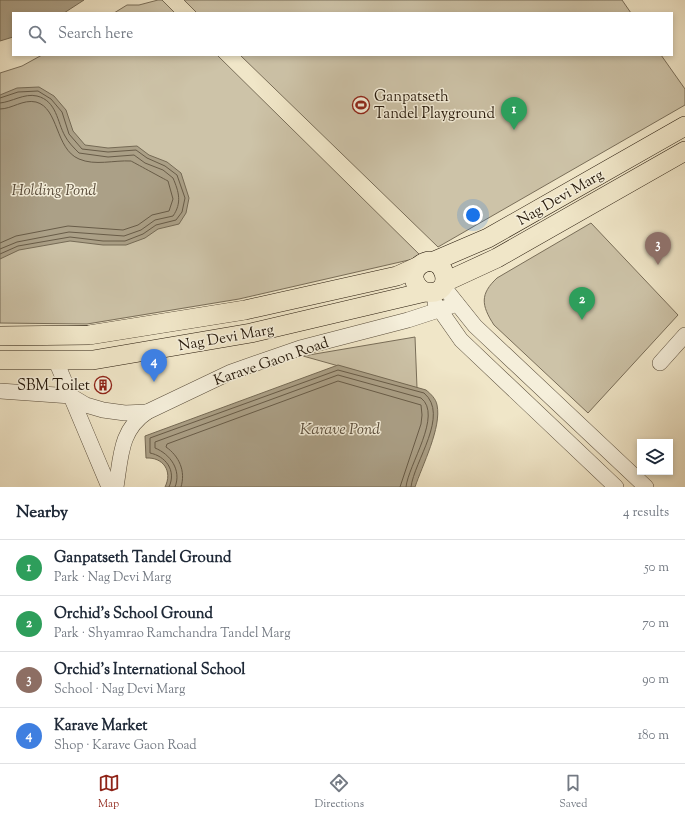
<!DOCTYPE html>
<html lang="en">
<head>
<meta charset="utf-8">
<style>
  :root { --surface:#fff; --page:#f6f6f7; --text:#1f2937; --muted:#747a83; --line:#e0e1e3; --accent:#8f2418 }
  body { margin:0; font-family:"Sorts Mill Goudy",serif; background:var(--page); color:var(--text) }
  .controls { position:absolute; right:12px; bottom:12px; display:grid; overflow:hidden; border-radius:0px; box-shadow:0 2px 6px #0003 }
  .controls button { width:36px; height:36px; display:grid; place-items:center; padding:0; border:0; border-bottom:1px solid var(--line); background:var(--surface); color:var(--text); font:20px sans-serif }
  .you { position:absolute; left:473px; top:215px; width:14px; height:14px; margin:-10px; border:3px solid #fff; border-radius:50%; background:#1a73e8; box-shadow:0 0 0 6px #1a73e833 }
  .badge { display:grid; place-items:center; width:26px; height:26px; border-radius:50%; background:var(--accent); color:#fff; font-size:13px; font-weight:700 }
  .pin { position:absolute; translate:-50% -33px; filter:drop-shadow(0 1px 2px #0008) }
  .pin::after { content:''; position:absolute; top:21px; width:14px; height:12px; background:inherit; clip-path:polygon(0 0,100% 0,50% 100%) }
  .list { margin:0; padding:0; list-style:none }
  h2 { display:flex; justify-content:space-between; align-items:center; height:52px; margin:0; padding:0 16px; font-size:17px }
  h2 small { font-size:13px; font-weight:400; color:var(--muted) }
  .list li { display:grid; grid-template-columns:26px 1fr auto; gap:12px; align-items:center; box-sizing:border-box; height:56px; padding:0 16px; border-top:1px solid var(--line) }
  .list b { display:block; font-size:15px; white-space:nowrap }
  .list p { margin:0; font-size:13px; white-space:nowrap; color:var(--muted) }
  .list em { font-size:13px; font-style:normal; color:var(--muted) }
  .icon { flex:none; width:22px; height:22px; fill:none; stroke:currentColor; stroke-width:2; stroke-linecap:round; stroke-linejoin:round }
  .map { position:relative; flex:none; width:685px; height:487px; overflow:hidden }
  .search { position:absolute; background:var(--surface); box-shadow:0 2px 6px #0003; left:12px; right:12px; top:12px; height:44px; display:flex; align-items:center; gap:10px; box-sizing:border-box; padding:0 14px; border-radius:0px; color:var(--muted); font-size:15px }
  .sheet { height:276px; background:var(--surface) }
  nav { display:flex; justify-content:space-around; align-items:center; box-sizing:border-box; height:56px; border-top:1px solid var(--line); background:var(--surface); font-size:11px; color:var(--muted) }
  nav a { display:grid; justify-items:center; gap:2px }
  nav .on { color:var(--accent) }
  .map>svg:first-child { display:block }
  .green { fill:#cdc3a8; stroke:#796e59 }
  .water { fill:#aba087; stroke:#756a55 }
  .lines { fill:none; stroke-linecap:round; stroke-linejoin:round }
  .shore { stroke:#685c48; stroke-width:1 }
  .minor-casing { stroke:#584c3a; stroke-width:16 }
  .major-casing { stroke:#25180a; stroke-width:20 }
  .minor { stroke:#f5efdb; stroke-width:15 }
  .major { stroke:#f0e6c8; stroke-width:19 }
  .labels { text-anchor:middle; stroke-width:3; stroke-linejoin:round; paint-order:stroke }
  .poi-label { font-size:15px; fill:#25180a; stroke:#f5efdb; text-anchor:start }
  .street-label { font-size:15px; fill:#25180a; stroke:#f5efdb }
  .water-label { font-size:16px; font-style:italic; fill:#5b4e3c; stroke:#f5efdb }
</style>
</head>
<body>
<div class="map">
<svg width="685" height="487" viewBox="0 0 685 487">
  <rect width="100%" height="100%" fill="#f0e6c8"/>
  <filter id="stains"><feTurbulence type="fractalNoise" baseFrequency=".005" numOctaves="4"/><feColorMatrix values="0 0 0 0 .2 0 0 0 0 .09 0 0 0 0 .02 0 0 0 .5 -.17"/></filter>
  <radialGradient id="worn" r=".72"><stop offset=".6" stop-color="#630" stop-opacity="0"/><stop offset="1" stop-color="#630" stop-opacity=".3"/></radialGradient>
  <g class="green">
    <polygon points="158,0 162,0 175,13 114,13 127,5 139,5"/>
    <polygon points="184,0 622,0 631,13 197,13"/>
    <polygon points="42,55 217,55 422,257 239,299 87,324 0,323 0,73 22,66"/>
    <polygon points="240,55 661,55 685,89 685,105 438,247"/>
    <path d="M591 223 678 315 588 413 494 325C481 305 480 294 497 278Z"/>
    <polygon points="415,337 417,388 303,356"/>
  </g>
  <g class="water">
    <polygon points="0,0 84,0 64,13 13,13 13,37 0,41"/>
    <polygon points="39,87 54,96 66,110 73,131 85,145 108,148 137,146 149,155 167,162 181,173 189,198 186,213 179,224 158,229 145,238 126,245 103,245 70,241 19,250 0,259 0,95 17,88"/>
    <path d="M338 365 426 390C431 394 436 399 437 405 442 427 422 466 415 487H165C173 471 163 457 146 458L145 436Z"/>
  </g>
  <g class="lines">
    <g class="shore">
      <polyline points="0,98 18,92 38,91 51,99 62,112 69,134 82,149 108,152 136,150 147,158 165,166 177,175 185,198 182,212 176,220 156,225 143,234 125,241 103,241 70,237 18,246 0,254"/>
      <path d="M0 103C12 102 24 93 37 96 57 101 57 122 65 136 68 142 74 148 79 153L108 157 134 155 145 163 163 170 173 178C179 192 182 203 173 216L155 220 141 230 124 236 69 232 17 242 0 249"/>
      <path d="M0 109C12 109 23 99 36 102 59 108 55 149 79 159 95 166 114 160 131 161 133 162 164 179 168 181L173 199 169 211 152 215 138 225 123 230 68 226 16 236 0 243"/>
      <path d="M169 487C177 470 165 456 150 453V438L338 370 424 393C450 415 414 461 411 487"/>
      <path d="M175 487C182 470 170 454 155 448V442L338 375 421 398C443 415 408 465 406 487"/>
      <path d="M181 487C186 471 179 456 166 447L167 444 338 381 421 405 422 415 421 424 400 487"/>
    </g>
    <g class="minor-casing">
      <g id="minor">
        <polyline points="443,286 475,326 646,487"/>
        <polyline points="435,303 461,340 616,487"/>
        <polyline points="56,361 109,487"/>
        <polyline points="660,363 685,335"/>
        <polyline points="0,391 71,396 86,405 103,410 125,413 147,412"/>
        <path d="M116 487C121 457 120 430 147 412L231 372 300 348 408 320 457 304"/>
      </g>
    </g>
    <g class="major-casing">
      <g id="major">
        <polyline points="432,262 488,238 685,126"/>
        <polyline points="445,282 497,258 685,151"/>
        <polyline points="0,336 89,335 245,310 397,276 417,267"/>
        <path d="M0 360H93L251 333 425 292C459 298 444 247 420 265 409 273 414 287 425 292"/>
      </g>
    </g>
    <use href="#minor" class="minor"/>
    <use href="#major" class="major"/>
  </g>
  <defs>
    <g id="stadium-ring" transform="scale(0.9)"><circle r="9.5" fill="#f5efdb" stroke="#8f2418" stroke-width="1.5"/><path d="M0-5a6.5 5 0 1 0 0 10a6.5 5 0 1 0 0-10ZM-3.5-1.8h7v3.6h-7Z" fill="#8f2418"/></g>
    <g id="building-ring" transform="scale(0.9)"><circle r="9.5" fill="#f5efdb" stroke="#8f2418" stroke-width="1.5"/><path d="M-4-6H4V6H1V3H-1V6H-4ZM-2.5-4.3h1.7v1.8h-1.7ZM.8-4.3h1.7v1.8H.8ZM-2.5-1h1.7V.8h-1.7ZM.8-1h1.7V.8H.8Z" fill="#8f2418"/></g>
  </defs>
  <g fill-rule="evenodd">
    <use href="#stadium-ring" x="361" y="105"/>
    <use href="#building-ring" x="103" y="385"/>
  </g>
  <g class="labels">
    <g class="poi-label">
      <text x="374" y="101">Ganpatseth<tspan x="374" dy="17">Tandel Playground</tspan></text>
      <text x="90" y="390" text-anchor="end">SBM Toilet</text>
    </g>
    <g class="street-label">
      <text transform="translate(560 197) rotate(-30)" y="5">Nag Devi Marg</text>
      <text transform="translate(226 337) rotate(-10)" y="5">Nag Devi Marg</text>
      <text transform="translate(271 361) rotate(-19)" y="5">Karave Gaon Road</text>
    </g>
    <g class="water-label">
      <text x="54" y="195">Holding Pond</text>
      <text x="340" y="434">Karave Pond</text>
    </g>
  </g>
  <rect width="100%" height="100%" filter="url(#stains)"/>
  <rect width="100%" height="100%" fill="url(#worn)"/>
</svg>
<div class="controls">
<button><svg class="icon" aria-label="layers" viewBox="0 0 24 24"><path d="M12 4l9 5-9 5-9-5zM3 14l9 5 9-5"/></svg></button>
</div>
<div class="you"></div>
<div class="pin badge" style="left:514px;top:130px;background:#2e9e5b">1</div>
<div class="pin badge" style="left:582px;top:320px;background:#2e9e5b">2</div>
<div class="pin badge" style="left:658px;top:265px;background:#8d6e63">3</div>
<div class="pin badge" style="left:154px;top:382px;background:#3f7fe0">4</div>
<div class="search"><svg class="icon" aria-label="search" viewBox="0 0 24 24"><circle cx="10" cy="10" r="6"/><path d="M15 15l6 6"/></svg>Search here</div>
</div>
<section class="sheet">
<h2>Nearby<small>4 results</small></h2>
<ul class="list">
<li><span class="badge" style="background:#2e9e5b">1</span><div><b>Ganpatseth Tandel Ground</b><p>Park · Nag Devi Marg</p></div><em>50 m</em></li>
<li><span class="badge" style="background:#2e9e5b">2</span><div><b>Orchid's School Ground</b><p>Park · Shyamrao Ramchandra Tandel Marg</p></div><em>70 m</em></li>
<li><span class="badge" style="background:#8d6e63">3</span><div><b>Orchid's International School</b><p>School · Nag Devi Marg</p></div><em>90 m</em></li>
<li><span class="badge" style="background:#3f7fe0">4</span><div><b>Karave Market</b><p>Shop · Karave Gaon Road</p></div><em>180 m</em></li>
</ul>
</section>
<nav>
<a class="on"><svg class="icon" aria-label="map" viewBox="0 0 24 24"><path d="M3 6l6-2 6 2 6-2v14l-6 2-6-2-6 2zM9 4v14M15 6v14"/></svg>Map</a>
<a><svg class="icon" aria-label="directions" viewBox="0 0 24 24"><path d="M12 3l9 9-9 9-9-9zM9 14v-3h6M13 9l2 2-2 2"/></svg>Directions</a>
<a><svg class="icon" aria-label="saved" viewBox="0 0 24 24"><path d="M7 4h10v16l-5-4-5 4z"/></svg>Saved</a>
</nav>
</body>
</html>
